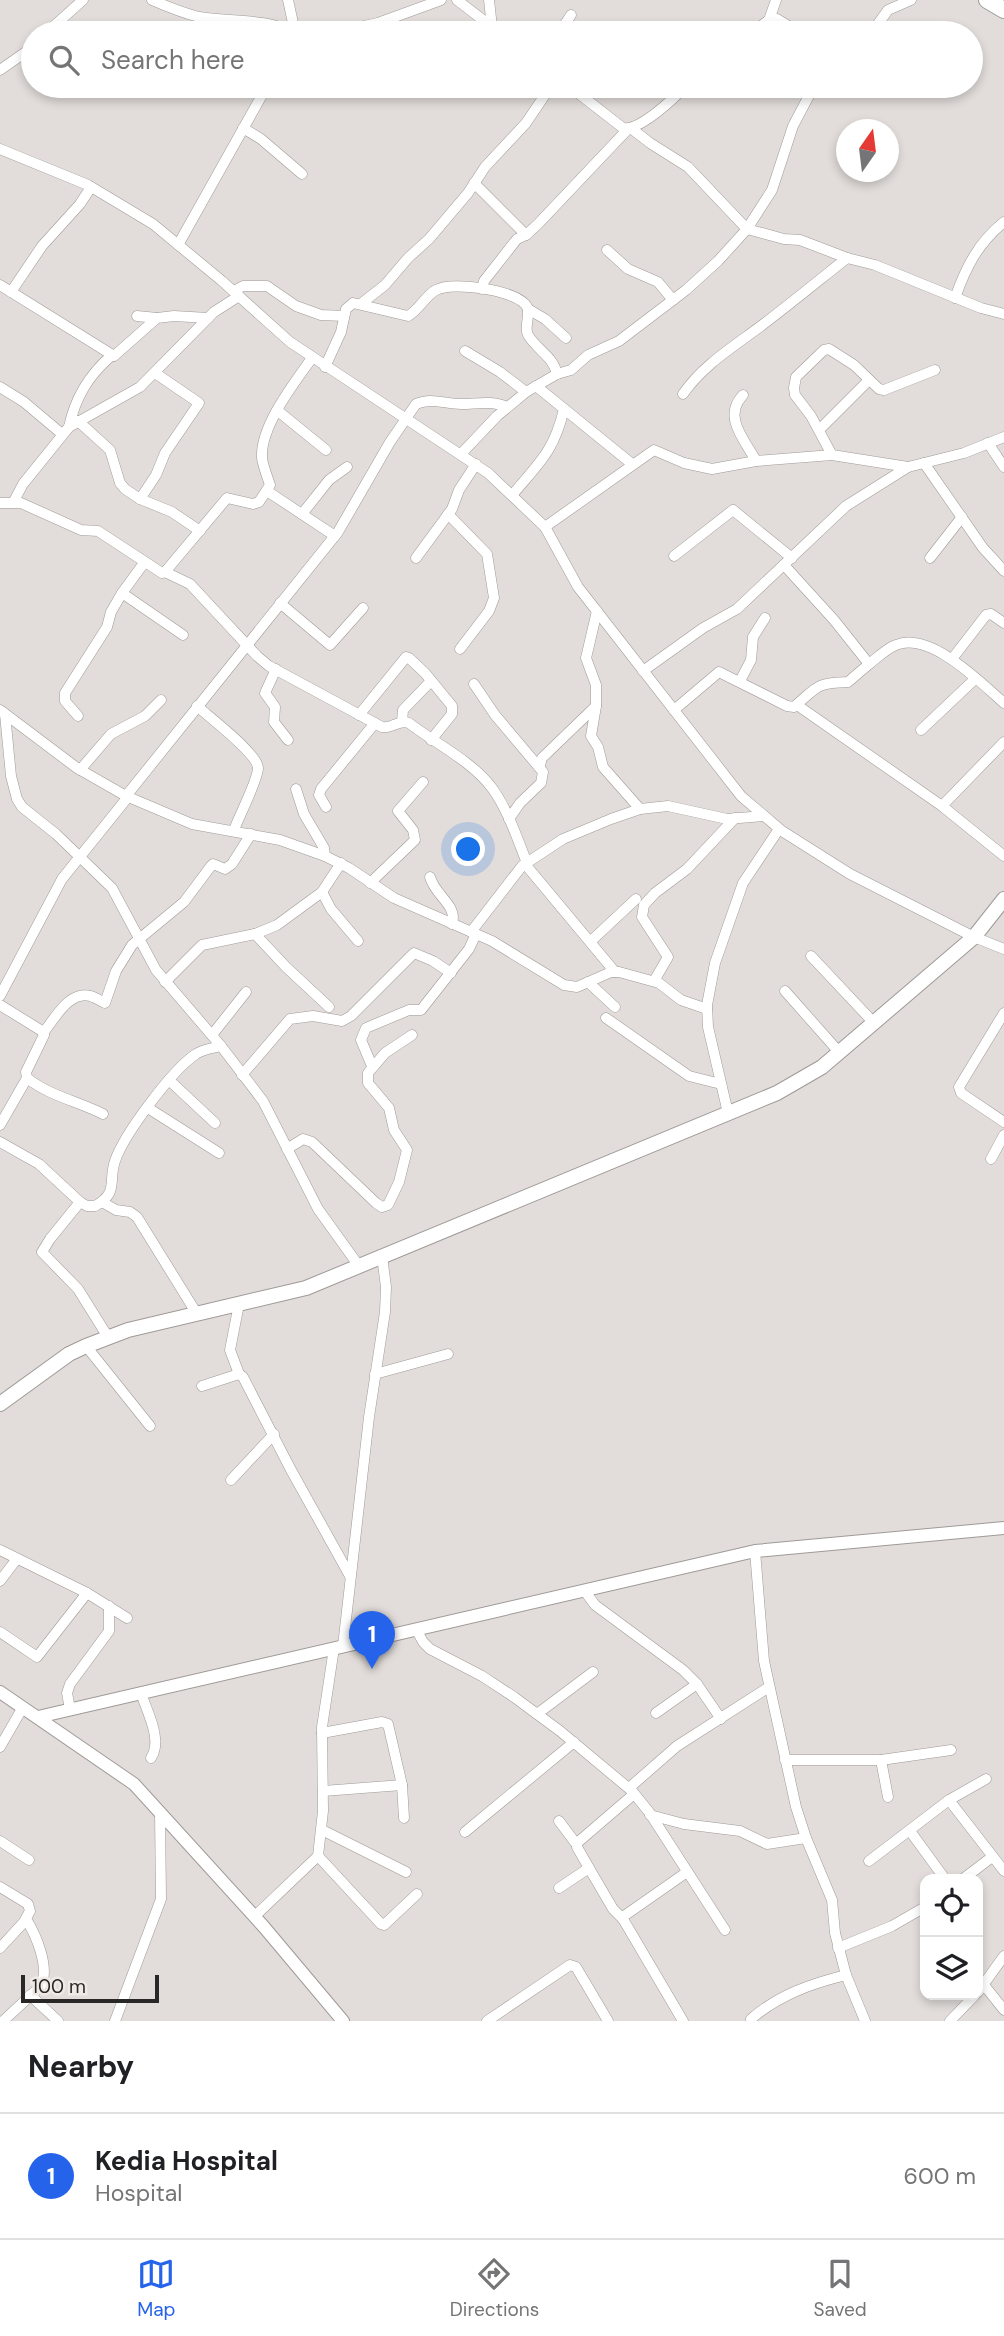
<!DOCTYPE html>
<html lang="en">
<head>
<meta charset="utf-8">
<style>
  :root { --surface:#fff; --page:#f6f6f6; --text:#202124; --muted:#757577; --line:#e0e0e0; --accent:#2563eb }
  body { margin:0; font-family:"DM Sans",sans-serif; background:var(--page); color:var(--text) }
  .controls { position:absolute; right:21px; bottom:21px; display:grid; overflow:hidden; border-radius:14px; box-shadow:0 4px 10px #0003 }
  .controls button { width:63px; height:63px; display:grid; place-items:center; padding:0; border:0; border-bottom:2px solid var(--line); background:var(--surface); color:var(--text); font:35px sans-serif }
  .compass { position:absolute; left:836px; top:119px; width:63px; height:63px; border-radius:50%; background:var(--surface); box-shadow:0 4px 10px #0003; rotate:14deg }
  .scale { position:absolute; left:21px; bottom:18px; width:138px; box-sizing:border-box; padding-left:7px; border:4px solid #2a2827; border-top:0; font-size:19px; line-height:24px; white-space:nowrap; color:#2a2827; -webkit-text-stroke:5px #f0eae7; paint-order:stroke }
  .you { position:absolute; left:469px; top:850px; width:24px; height:24px; margin:-18px; border:5px solid #fff; border-radius:50%; background:#1a73e8; box-shadow:0 0 0 10px #1a73e833 }
  .badge { display:grid; place-items:center; width:46px; height:46px; border-radius:50%; background:var(--accent); color:#fff; font-size:23px; font-weight:700 }
  .pin { position:absolute; translate:-50% -58px; filter:drop-shadow(0 2px 4px #0008) }
  .pin::after { content:''; position:absolute; top:37px; width:24px; height:21px; background:inherit; clip-path:polygon(0 0,100% 0,50% 100%) }
  .list { margin:0; padding:0; list-style:none }
  h2 { display:flex; justify-content:space-between; align-items:center; height:91px; margin:0; padding:0 28px; font-size:30px }
  h2 small { font-size:23px; font-weight:400; color:var(--muted) }
  .list li { display:grid; grid-template-columns:46px 1fr auto; gap:21px; align-items:center; box-sizing:border-box; height:126px; padding:0 28px; border-top:2px solid var(--line) }
  .list b { display:block; font-size:26px; white-space:nowrap }
  .list p { margin:0; font-size:23px; white-space:nowrap; color:var(--muted) }
  .list em { font-size:23px; font-style:normal; color:var(--muted) }
  .icon { flex:none; width:38px; height:38px; fill:none; stroke:currentColor; stroke-width:2; stroke-linecap:round; stroke-linejoin:round }
  .map { position:relative; flex:none; width:1004px; height:2021px; overflow:hidden }
  .search { position:absolute; background:var(--surface); box-shadow:0 4px 10px #0003; left:21px; right:21px; top:21px; height:77px; display:flex; align-items:center; gap:18px; box-sizing:border-box; padding:0 24px; border-radius:38px; color:var(--muted); font-size:26px }
  .sheet { height:217px; background:var(--surface) }
  nav { display:flex; justify-content:space-around; align-items:center; box-sizing:border-box; height:98px; border-top:2px solid var(--line); background:var(--surface); font-size:19px; color:var(--muted) }
  nav a { display:grid; justify-items:center; gap:4px }
  nav .on { color:var(--accent) }
  .map>svg:first-child { display:block }
  .lines { fill:none; stroke-linecap:round; stroke-linejoin:round }
  .minor-casing { stroke:#9f9a97; stroke-width:11 }
  .tertiary-casing { stroke:#9f9a97; stroke-width:14 }
  .secondary-casing { stroke:#9f9a97; stroke-width:16 }
  .primary-casing { stroke:#9f9a97; stroke-width:18 }
  .minor { stroke:#fff; stroke-width:10 }
  .tertiary { stroke:#fff; stroke-width:12 }
  .secondary { stroke:#fff; stroke-width:14 }
  .primary { stroke:#fff; stroke-width:16 }
</style>
</head>
<body>
<div class="map">
<svg width="1004" height="2021" viewBox="0 0 1004 2021">
  <rect width="100%" height="100%" fill="#e2ddda"/>
  <g class="lines">
    <g class="minor-casing">
      <g id="minor">
        <path d="M152 0C168 7 183 13 199 17 227 22 269 18 292 33"/>
        <polyline points="288,0 293,23 293,33"/>
        <polyline points="457,0 500,33"/>
        <polyline points="489,0 492,27"/>
        <polyline points="769,20 776,0"/>
        <polyline points="46,33 83,0"/>
        <polyline points="332,33 378,23 441,0"/>
        <polyline points="559,33 571,15"/>
        <polyline points="751,33 769,20 777,19 800,33"/>
        <polyline points="866,33 875,28 888,10 911,0"/>
        <polyline points="0,70 33,47"/>
        <path d="M569 86 623 128C640 131 674 98 686 86"/>
        <polyline points="243,128 261,139 302,174"/>
        <polyline points="632,129 650,143 688,167 747,229 784,239 800,240 847,258 875,265 981,308 1004,314"/>
        <polyline points="0,149 88,185 153,224 222,281 290,342 488,473 545,527 578,587 741,796 782,831 850,874 974,937 1004,949"/>
        <polyline points="474,183 526,235"/>
        <polyline points="178,245 267,86"/>
        <polyline points="607,250 628,269 658,282 673,300"/>
        <polyline points="0,285 114,356 157,318 174,316 208,318"/>
        <polyline points="482,289 484,281 517,239 526,235 538,224 628,129"/>
        <polyline points="234,291 243,286 267,286 296,306 321,315 344,316"/>
        <polyline points="11,292 42,246 80,204 91,187"/>
        <path d="M955 298C966 267 978 243 1004 222"/>
        <polyline points="362,303 385,285 408,258 429,239 468,193 485,167 526,123 551,86"/>
        <polyline points="528,309 545,319 566,338"/>
        <polyline points="137,316 157,318"/>
        <polyline points="465,351 500,372 526,392"/>
        <path d="M312 358C295 382 260 426 262 458 263 466 267 476 270 485L259 502 253 504 227 498 165 572 190 584 257 656 269 666 382 727C392 729 399 719 409 723 436 744 472 761 492 788 508 810 517 838 527 863"/>
        <path d="M325 367 341 332 346 309 353 303 408 316C419 310 425 296 436 290 453 281 512 290 525 304 533 312 523 326 528 335 537 350 553 356 557 374"/>
        <polyline points="536,386 632,464"/>
        <polyline points="0,387 24,402 62,434"/>
        <path d="M683 394C703 365 733 347 761 326 790 304 818 281 847 258"/>
        <path d="M743 395C722 417 745 440 756 461"/>
        <polyline points="278,411 326,450"/>
        <polyline points="78,421 110,450 120,483 125,489 140,499 172,512 200,531"/>
        <path d="M69 427C75 398 88 376 111 356"/>
        <polyline points="819,430 869,380"/>
        <polyline points="988,443 1004,467"/>
        <polyline points="461,454 497,416 526,392 557,374 571,370 588,355 619,341 686,290 718,261 747,229 772,190 793,126 814,86"/>
        <polyline points="832,455 811,416 795,395 794,388 796,377 824,350 829,349 854,365 879,389 884,390 935,370"/>
        <polyline points="924,463 983,548 1004,571"/>
        <polyline points="267,491 335,536"/>
        <path d="M513 494C540 462 554 451 564 409"/>
        <polyline points="140,499 156,475 165,453 199,403 155,373"/>
        <polyline points="14,501 23,484 69,427 140,387 214,312 239,296"/>
        <polyline points="0,503 21,503 81,530 98,531 162,573 165,572"/>
        <polyline points="302,514 329,480 347,467"/>
        <polyline points="448,514 487,554 494,598 489,611 460,649"/>
        <polyline points="545,527 654,450 684,463 712,469 756,461 832,455 908,467 964,453 1004,437"/>
        <polyline points="674,556 733,510 792,558"/>
        <polyline points="416,558 452,509 459,490 476,464"/>
        <polyline points="930,558 962,517"/>
        <path d="M784 565 834 620 869 664C877 658 887 648 896 645 930 631 980 682 1004 703"/>
        <polyline points="122,593 183,635"/>
        <polyline points="280,603 330,645 363,608"/>
        <polyline points="597,611 586,658 596,685 596,706 591,736 598,747 603,767 640,809"/>
        <polyline points="952,659 986,615 991,614 1004,623"/>
        <polyline points="276,669 265,693 275,707 274,722 288,740"/>
        <polyline points="643,671 703,628 737,609 846,506 908,467"/>
        <polyline points="740,681 751,660 753,637 765,618"/>
        <polyline points="474,684 495,715 543,772 541,783 520,803 509,819"/>
        <polyline points="797,705 942,806 1004,856"/>
        <path d="M197 706C209 717 258 754 258 768 258 780 239 816 234 830"/>
        <polyline points="0,710 77,768 126,796 192,824 280,840 325,856 349,868 394,898 492,941 564,985 577,987 611,972 619,972 659,983 681,1000 707,1009"/>
        <path d="M674 710 719 672 787 706 794 707C818 686 816 683 848 682L869 664"/>
        <polyline points="5,714 11,776 17,799 22,807 56,834 112,888 156,970 221,1046 263,1101 318,1209 359,1266"/>
        <polyline points="359,715 406,657 409,658 425,673 452,706 452,714 431,740"/>
        <polyline points="78,716 65,701 65,693 107,627 111,612 122,593 144,563"/>
        <polyline points="402,722 403,710 431,681"/>
        <polyline points="921,730 975,679"/>
        <polyline points="540,765 542,758 596,706"/>
        <polyline points="80,770 111,734 145,716 161,700"/>
        <polyline points="296,789 304,814 324,848 325,856"/>
        <path d="M126 796 338 532 390 442 416 404C431 397 445 404 461 404 477 404 492 400 507 407"/>
        <polyline points="942,806 1004,742"/>
        <polyline points="326,807 319,795 321,789 375,723"/>
        <polyline points="525,864 615,972"/>
        <path d="M430 877C435 896 458 905 452 924"/>
        <polyline points="370,883 415,840 413,830 398,811 423,782"/>
        <polyline points="322,892 331,909 358,941"/>
        <polyline points="471,932 522,866 563,839 611,819 640,809 668,806 727,819 764,816"/>
        <polyline points="255,934 286,967 329,1007"/>
        <polyline points="591,941 636,899"/>
        <polyline points="811,956 874,1023"/>
        <polyline points="654,981 668,957 642,917 644,905 655,893 687,869 735,818"/>
        <polyline points="165,982 202,945 255,934 277,925 322,892 341,863"/>
        <polyline points="588,982 615,1007"/>
        <polyline points="785,991 839,1052"/>
        <polyline points="0,996 62,879 128,797"/>
        <path d="M0 1005 42 1031 44 1035 26 1072 27 1078C50 1096 77 1101 103 1114"/>
        <polyline points="1004,1013 959,1087 961,1093 1004,1122"/>
        <polyline points="606,1018 689,1076 721,1084"/>
        <path d="M43 1033C54 1020 69 990 90 996 95 997 100 1001 105 1003L116 971 132 945 184 902 211 866 213 864 225 869 232 864 251 834"/>
        <polyline points="212,1035 246,992"/>
        <polyline points="372,1066 361,1040 366,1028 409,1010 421,1010 469,949 476,934"/>
        <polyline points="242,1075 290,1019 313,1016 342,1021 351,1016 414,953 433,961 451,973"/>
        <polyline points="170,1081 215,1123"/>
        <polyline points="148,1108 219,1153"/>
        <polyline points="728,1113 708,1027 707,1005 715,963 743,883 779,829"/>
        <polyline points="0,1125 27,1078"/>
        <path d="M0 1142 39 1164 80 1202 87 1206H95C119 1193 108 1181 115 1161 124 1134 173 1069 196 1054 203 1049 213 1048 221 1046"/>
        <polyline points="287,1149 303,1139 312,1142 376,1203 382,1207 388,1205 399,1182 407,1150 394,1130 389,1108 368,1083 368,1073 385,1053 412,1035"/>
        <polyline points="991,1159 1004,1135"/>
        <polyline points="80,1202 50,1239 42,1252 78,1289 108,1337"/>
        <polyline points="102,1202 116,1210 130,1212 137,1217 197,1314"/>
        <polyline points="86,1346 150,1426"/>
        <polyline points="239,1374 230,1350 239,1304"/>
        <polyline points="375,1374 448,1354"/>
        <polyline points="202,1386 239,1374 243,1377 291,1470 350,1576"/>
        <polyline points="231,1480 274,1434"/>
        <polyline points="0,1550 87,1593 127,1618"/>
        <polyline points="755,1551 764,1661 796,1807 806,1838 832,1900 835,1933 846,1975 865,2021"/>
        <polyline points="0,1581 16,1560"/>
        <polyline points="584,1590 595,1605 683,1670 697,1684 721,1719"/>
        <polyline points="416,1629 423,1642 430,1649 482,1676 514,1697 560,1731 632,1791 649,1812 725,1930"/>
        <polyline points="0,1632 37,1657 87,1593"/>
        <polyline points="343,1646 369,1417 385,1312 386,1287 382,1256"/>
        <path d="M141 1693C147 1712 163 1740 151 1758"/>
        <polyline points="70,1709 67,1693 70,1684 109,1631 109,1606"/>
        <polyline points="656,1713 697,1684"/>
        <polyline points="537,1714 593,1672"/>
        <polyline points="322,1733 382,1722 388,1724 402,1785 404,1818"/>
        <polyline points="0,1747 23,1707"/>
        <polyline points="785,1760 881,1760 951,1750"/>
        <polyline points="881,1760 888,1797"/>
        <polyline points="629,1788 677,1746 769,1687"/>
        <polyline points="323,1791 402,1785"/>
        <polyline points="949,1800 986,1779"/>
        <polyline points="650,1815 684,1824 740,1831 767,1844 806,1838"/>
        <polyline points="559,1821 577,1845"/>
        <polyline points="322,1830 406,1872"/>
        <polyline points="910,1831 945,1879"/>
        <polyline points="465,1832 574,1742"/>
        <polyline points="0,1841 29,1860"/>
        <polyline points="318,1856 381,1924 384,1925 417,1894"/>
        <polyline points="869,1861 949,1800 1004,1871"/>
        <polyline points="589,1868 613,1909 623,1919"/>
        <polyline points="963,1879 992,1857"/>
        <polyline points="0,1887 28,1904 30,1911 24,1922 0,1948"/>
        <polyline points="559,1888 589,1868 577,1847 577,1843 634,1794"/>
        <polyline points="254,1917 318,1856 323,1811 322,1727 334,1648"/>
        <polyline points="838,1948 892,1926 925,1907"/>
        <polyline points="984,1985 1004,2010"/>
        <polyline points="978,1992 1004,1956"/>
        <polyline points="30,1995 58,2021"/>
        <path d="M751 2019C779 1995 810 1984 846 1975"/>
        <path d="M3 2021 41 1986C50 1967 36 1935 26 1919"/>
        <polyline points="115,2021 161,1899 160,1812"/>
        <polyline points="487,2021 570,1965 576,1967 608,2021"/>
        <polyline points="683,2021 623,1919 624,1916 687,1872"/>
        <polyline points="950,2021 975,1995"/>
      </g>
    </g>
    <g class="tertiary-casing">
      <g id="tertiary">
        <polyline points="0,1692 134,1784 264,1927 343,2021"/>
        <polyline points="38,1717 755,1551 1004,1528"/>
      </g>
    </g>
    <g class="secondary-casing">
      <polyline id="secondary" points="0,1404 69,1354 86,1346 128,1330 306,1288 777,1093 822,1067 974,937 1004,899"/>
    </g>
    <g class="primary-casing">
      <polyline id="primary" points="987,0 1004,10"/>
    </g>
    <use href="#minor" class="minor"/>
    <use href="#tertiary" class="tertiary"/>
    <use href="#secondary" class="secondary"/>
    <use href="#primary" class="primary"/>
  </g>
</svg>
<div class="controls">
<button><svg class="icon" aria-label="locate" viewBox="0 0 24 24"><circle cx="12" cy="12" r="6"/><path d="M12 2v4M12 18v4M2 12h4M18 12h4"/></svg></button>
<button><svg class="icon" aria-label="layers" viewBox="0 0 24 24"><path d="M12 4l9 5-9 5-9-5zM3 14l9 5 9-5"/></svg></button>
</div>
<svg class="compass" viewBox="-18 -18 36 36"><path d="M0-13l5 13h-10z" fill="#e53935"/><path d="M0 13l5-13h-10z" fill="#757577"/></svg>
<div class="scale">100 m</div>
<div class="you"></div>
<div class="pin badge" style="left:372px;top:1669px">1</div>
<div class="search"><svg class="icon" aria-label="search" viewBox="0 0 24 24"><circle cx="10" cy="10" r="6"/><path d="M15 15l6 6"/></svg>Search here</div>
</div>
<section class="sheet">
<h2>Nearby<small></small></h2>
<ul class="list">
<li><span class="badge">1</span><div><b>Kedia Hospital</b><p>Hospital</p></div><em>600 m</em></li>
</ul>
</section>
<nav>
<a class="on"><svg class="icon" aria-label="map" viewBox="0 0 24 24"><path d="M3 6l6-2 6 2 6-2v14l-6 2-6-2-6 2zM9 4v14M15 6v14"/></svg>Map</a>
<a><svg class="icon" aria-label="directions" viewBox="0 0 24 24"><path d="M12 3l9 9-9 9-9-9zM9 14v-3h6M13 9l2 2-2 2"/></svg>Directions</a>
<a><svg class="icon" aria-label="saved" viewBox="0 0 24 24"><path d="M7 4h10v16l-5-4-5 4z"/></svg>Saved</a>
</nav>
</body>
</html>
